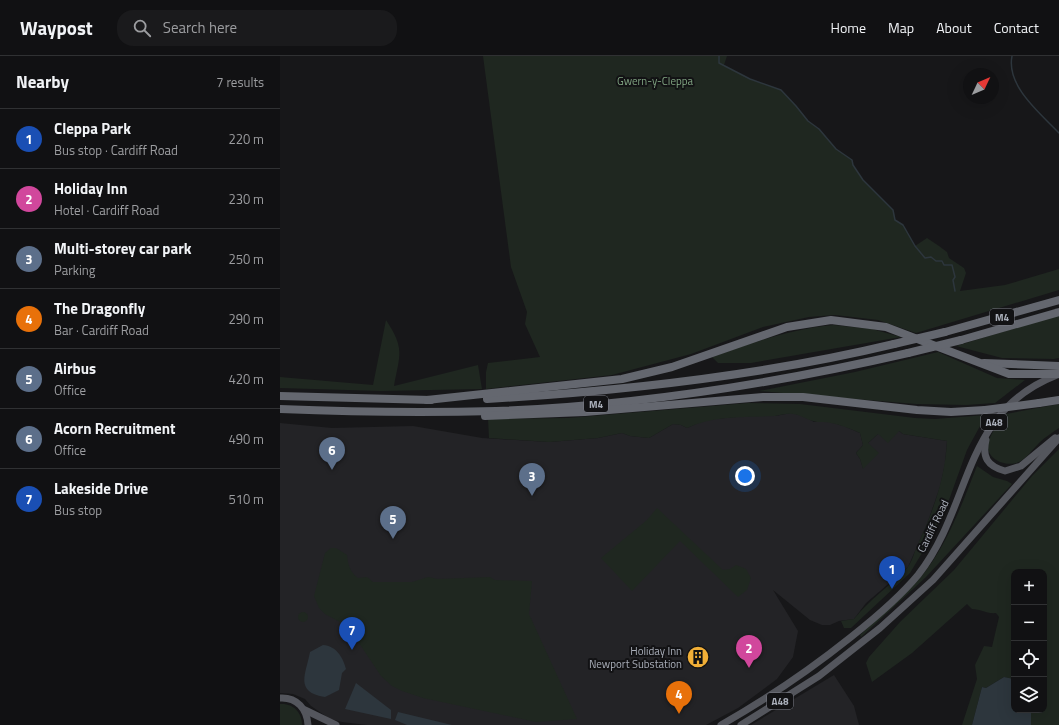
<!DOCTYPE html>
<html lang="en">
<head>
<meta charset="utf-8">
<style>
  :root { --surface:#111113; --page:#1a1a1c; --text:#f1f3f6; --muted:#9c9da0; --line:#303133; --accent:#f1af37 }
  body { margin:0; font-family:"Titillium Web",sans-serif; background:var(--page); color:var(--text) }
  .controls { position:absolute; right:12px; bottom:12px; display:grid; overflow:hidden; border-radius:8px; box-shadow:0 4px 16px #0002 }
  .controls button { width:36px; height:36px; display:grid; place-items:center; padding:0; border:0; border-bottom:1px solid var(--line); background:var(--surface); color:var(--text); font:20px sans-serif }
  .compass { position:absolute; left:683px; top:12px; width:36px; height:36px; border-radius:50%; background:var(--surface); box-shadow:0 4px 16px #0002; rotate:46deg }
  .you { position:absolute; left:465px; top:420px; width:14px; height:14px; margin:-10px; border:3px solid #fff; border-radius:50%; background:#1a73e8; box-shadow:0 0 0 6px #1a73e833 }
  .badge { display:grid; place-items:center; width:26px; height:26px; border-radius:50%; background:var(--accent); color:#fff; font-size:13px; font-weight:700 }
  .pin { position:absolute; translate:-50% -33px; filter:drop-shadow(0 1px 2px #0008) }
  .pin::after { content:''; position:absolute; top:21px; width:14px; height:12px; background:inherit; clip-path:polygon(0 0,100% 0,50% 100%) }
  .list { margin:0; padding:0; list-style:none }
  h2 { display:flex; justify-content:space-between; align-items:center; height:52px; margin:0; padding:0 16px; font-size:17px }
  h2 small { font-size:13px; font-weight:400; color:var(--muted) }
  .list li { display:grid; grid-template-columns:26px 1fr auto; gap:12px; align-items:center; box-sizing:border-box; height:60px; padding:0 16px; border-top:1px solid var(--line) }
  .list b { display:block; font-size:15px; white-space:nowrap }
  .list p { margin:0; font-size:13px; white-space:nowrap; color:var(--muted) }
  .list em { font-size:13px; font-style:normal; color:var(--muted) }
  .icon { flex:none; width:22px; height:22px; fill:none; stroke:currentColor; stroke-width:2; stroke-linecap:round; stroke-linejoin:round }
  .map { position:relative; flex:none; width:779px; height:669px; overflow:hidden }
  header { display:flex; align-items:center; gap:24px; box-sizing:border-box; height:56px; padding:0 20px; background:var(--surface); border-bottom:1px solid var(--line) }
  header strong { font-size:19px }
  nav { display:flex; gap:22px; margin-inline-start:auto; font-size:14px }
  .search { width:280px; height:36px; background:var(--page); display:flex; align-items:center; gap:10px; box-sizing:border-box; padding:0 14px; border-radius:16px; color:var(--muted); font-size:15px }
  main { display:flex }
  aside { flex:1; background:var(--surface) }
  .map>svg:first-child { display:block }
  .built { fill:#232326 }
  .green { fill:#1f2720 }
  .water { fill:#2d363d }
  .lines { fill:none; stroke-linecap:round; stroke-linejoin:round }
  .stream { stroke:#2d363d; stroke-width:1.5 }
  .primary { stroke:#54565d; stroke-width:7 }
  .motorway { stroke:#64676f; stroke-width:8 }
  .motorway-bridge { stroke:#64676f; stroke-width:8 }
  .labels { text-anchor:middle; stroke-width:4; stroke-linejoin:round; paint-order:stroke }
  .shield { fill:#121214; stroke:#7c7f88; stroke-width:1 }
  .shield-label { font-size:10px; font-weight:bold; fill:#a9aeb9 }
  .park-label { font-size:11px; fill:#80a482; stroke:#121214 }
  .street-label { font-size:11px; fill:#a9aeb9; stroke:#121214 }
  .poi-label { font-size:11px; fill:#a9aeb9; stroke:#121214; text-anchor:end }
</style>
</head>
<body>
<header>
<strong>Waypost</strong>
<div class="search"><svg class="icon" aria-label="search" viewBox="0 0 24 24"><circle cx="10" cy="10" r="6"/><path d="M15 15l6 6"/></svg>Search here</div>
<nav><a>Home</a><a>Map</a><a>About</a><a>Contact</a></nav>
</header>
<main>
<aside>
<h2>Nearby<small>7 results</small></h2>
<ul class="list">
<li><span class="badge" style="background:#1a4fb4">1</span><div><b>Cleppa Park</b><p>Bus stop · Cardiff Road</p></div><em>220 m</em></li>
<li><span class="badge" style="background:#d1479c">2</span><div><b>Holiday Inn</b><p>Hotel · Cardiff Road</p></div><em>230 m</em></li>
<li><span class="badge" style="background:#5c6f8a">3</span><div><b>Multi-storey car park</b><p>Parking</p></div><em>250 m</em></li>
<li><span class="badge" style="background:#e8710a">4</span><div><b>The Dragonfly</b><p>Bar · Cardiff Road</p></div><em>290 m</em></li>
<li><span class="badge" style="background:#5c6f8a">5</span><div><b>Airbus</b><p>Office</p></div><em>420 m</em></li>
<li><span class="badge" style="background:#5c6f8a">6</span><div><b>Acorn Recruitment</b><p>Office</p></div><em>490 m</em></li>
<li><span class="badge" style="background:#1a4fb4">7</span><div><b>Lakeside Drive</b><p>Bus stop</p></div><em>510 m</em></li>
</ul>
</aside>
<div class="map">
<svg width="779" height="669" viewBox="0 0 779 669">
  <rect width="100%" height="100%" fill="#171719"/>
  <g class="built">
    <polygon points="511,357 524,360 534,366 550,366 564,370 580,377 583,389 576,397 580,403 583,412 588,387 598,378 619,375 623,378 667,385 665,408 660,431 647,468 628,511 586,547 574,563 559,565 550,569 542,569 530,564 493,534 518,575 513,601 497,623 458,652 426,669 87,669 62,666 50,663 31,650 25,643 13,638 0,637 0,367 52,372 133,370 202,382 269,386 318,382 342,377 350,380 369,382 393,368 401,369 407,372 422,365 434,363 466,360 495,360"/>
    <polygon points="554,619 574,650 579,669 471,669"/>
  </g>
  <g class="green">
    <polygon points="203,0 447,0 444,9 470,23 501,34 516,50 528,65 539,73 556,93 572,104 573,109 583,124 613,154 615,164 623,169 635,190 647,182 659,190 667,196 669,202 684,212 686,217 680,235 725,229 779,213 779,234 636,277 598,264 555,259 529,261 483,271 411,298 332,319 206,333 206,316 208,307 260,301 245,268 247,256 231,211"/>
    <polygon points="779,259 779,302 774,303 722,302 676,290"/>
    <path d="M106 264C125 293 120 298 114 330L198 309 202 333 101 335 0 332V321L93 329Z"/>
    <path d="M553 269 592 273 621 281 471 307H438L432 301C471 287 511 273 553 269Z"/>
    <polygon points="658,296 717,322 745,324 715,347 686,349 636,348 479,335 575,316"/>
    <path d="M468 347 520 348 635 362 655 363 706 359 687 394 669 444 651 482 630 517 571 572H564L561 565 574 563C590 543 610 530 627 512 632 506 634 497 637 490 653 456 665 423 667 385L623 378 619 375 608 387 598 378 588 387 599 397 583 413 580 403 576 397 583 389 580 377C571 373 561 369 551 367 545 365 538 367 533 365 526 363 521 359 513 358 507 357 501 359 495 360 464 362 435 359 407 372L401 369 393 368 369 382 350 380 342 377 318 382 269 386 209 382 208 363 288 362Z"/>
    <path d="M779 348V372C772 377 765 381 759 387 753 393 746 403 739 406 726 412 705 403 708 387 711 376 720 366 726 358Z"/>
    <path d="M779 393V669H751V654H764V516H734V623L724 621 706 632 702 631 692 669H682L697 623 695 609 704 590 712 591 719 561 716 557C706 558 701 553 692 553L687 548 632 597 592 626 586 607 589 601 620 566 674 514 752 420Z"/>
    <path d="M697 410 713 421 727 425 732 428 646 521 581 581 580 579C600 560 622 542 640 522 667 490 682 448 697 410Z"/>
    <polygon points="377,452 443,514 450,513 456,509 466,513 471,522 467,534 458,541 400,485 352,535 321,502 367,464"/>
    <path d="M51 492H56L67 499C68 509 70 516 78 522L87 521 93 526H132L148 521 158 523 210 521 215 524 252 525 249 558 297 663 256 666 143 642 122 635 112 630 101 620 73 578 60 566 45 558 39 552 34 540 45 497Z"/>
    <circle cx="23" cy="561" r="5"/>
    <path d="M0 648C13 647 22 656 22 669H0Z"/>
  </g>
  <g class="water">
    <path d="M43 589C56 590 63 601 66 613L62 617 59 634 45 641C14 636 26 618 30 596Z"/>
    <polygon points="724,621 734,623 734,654 751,654 751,669 692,669 702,631 706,632"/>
    <polygon points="76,627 111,654 111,663 65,653"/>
    <polygon points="118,656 172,669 127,669 115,664"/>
  </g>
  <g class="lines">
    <g class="stream">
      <polyline points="439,0 439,7 470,23 501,34 516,50 528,65 539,73 556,93 572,104 573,109 583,124 613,154 615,164 623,169 635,190 645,202 651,201 656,205 662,205 664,209 672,209 675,221 673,224 675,235"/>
      <path d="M732 0C726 30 760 57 779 77"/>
    </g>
    <g class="primary">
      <path d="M706 384C702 401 707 410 725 415L741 410 775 382"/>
      <path d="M0 642C17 641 27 653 28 669"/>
      <polyline points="25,654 56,669"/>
      <path d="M441 669C487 643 531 613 571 581 595 562 619 542 638 519 693 449 681 356 777 319"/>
      <polyline points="461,669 539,620 600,572 653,524 779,382"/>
    </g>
    <g class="motorway">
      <polyline points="665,276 779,244"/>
      <polyline points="681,284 779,256"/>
      <polyline points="704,307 779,310"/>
      <polyline points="0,340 151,344"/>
      <path d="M207 343C343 335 481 320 614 288"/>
      <polyline points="147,344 342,323 392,311 507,271 551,264 606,271 729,318 778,318"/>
      <polyline points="759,347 779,344"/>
      <path d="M0 353C72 356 144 357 216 355 355 350 493 328 628 297"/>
      <polyline points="205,360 305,356 483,341 523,341 637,354 671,356 705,354"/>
    </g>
    <g class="motorway-bridge">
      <polyline points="614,288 665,276"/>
      <polyline points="628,297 681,284"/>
      <polyline points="705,354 759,347"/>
    </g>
  </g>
  <defs>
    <g id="building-disc" transform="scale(1.15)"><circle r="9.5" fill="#f1af37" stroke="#121214"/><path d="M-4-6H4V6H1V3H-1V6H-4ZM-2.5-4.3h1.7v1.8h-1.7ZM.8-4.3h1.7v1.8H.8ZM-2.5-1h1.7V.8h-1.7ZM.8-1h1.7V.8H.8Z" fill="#111"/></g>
  </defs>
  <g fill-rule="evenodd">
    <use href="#building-disc" x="418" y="601"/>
  </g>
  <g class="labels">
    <g class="shield">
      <rect x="710" y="253" width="24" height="16" rx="3"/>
      <rect x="304" y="340" width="24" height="16" rx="3"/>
      <rect x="701" y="358" width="26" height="16" rx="3"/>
      <rect x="487" y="637" width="26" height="16" rx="3"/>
    </g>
    <g class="shield-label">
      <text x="722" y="265">M4</text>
      <text x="316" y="352">M4</text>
      <text x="714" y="370">A48</text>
      <text x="500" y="649">A48</text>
    </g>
    <g class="park-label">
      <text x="375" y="29">Gwern-y-Cleppa</text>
    </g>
    <g class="street-label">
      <text transform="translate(653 470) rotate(-64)" y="4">Cardiff Road</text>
    </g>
    <g class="poi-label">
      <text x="402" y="599">Holiday Inn<tspan x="402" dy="13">Newport Substation</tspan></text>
    </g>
  </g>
</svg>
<div class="controls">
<button>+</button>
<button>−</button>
<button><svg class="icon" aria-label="locate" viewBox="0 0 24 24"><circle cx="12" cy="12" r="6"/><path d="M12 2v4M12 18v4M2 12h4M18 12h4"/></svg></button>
<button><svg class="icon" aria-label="layers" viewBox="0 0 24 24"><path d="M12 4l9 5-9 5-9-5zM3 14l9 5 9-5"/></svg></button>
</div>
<svg class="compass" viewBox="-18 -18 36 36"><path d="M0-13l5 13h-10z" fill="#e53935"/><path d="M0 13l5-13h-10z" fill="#9c9da0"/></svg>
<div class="you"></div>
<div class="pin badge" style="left:612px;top:533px;background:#1a4fb4">1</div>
<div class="pin badge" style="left:469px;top:612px;background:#d1479c">2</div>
<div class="pin badge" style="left:252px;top:440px;background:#5c6f8a">3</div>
<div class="pin badge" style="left:399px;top:658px;background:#e8710a">4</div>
<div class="pin badge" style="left:113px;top:483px;background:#5c6f8a">5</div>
<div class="pin badge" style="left:52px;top:414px;background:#5c6f8a">6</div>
<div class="pin badge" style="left:72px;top:594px;background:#1a4fb4">7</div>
</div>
</main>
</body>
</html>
